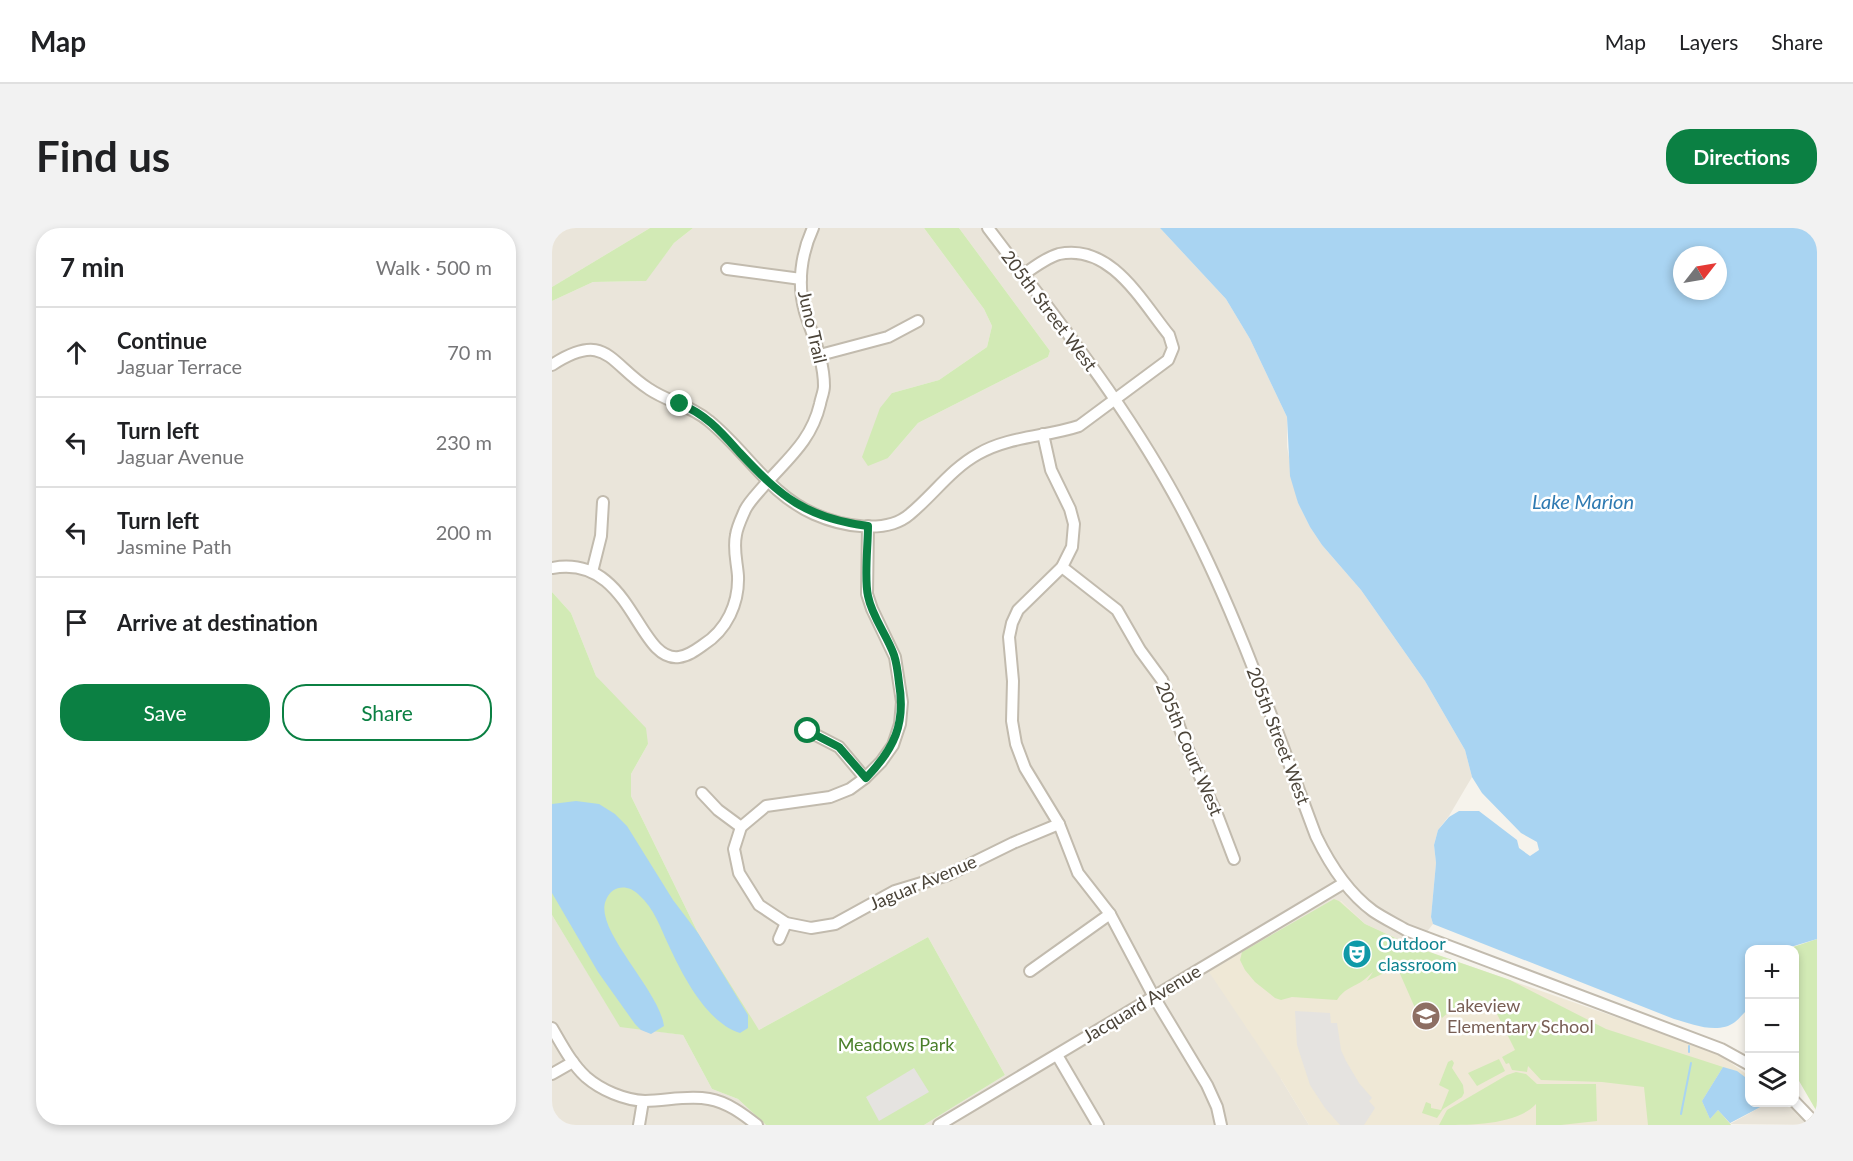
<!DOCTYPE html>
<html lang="en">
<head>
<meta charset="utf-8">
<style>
  :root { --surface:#fff; --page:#f2f2f2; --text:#202124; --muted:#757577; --line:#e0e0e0; --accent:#0b8043 }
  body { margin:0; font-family:Lato,sans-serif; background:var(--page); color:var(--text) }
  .controls { position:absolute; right:18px; bottom:18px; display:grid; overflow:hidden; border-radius:12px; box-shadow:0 3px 9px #0003 }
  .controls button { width:54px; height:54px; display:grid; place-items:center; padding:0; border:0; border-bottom:2px solid var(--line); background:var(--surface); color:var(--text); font:30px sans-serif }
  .compass { position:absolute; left:1121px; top:18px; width:54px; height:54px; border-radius:50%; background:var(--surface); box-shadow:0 3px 9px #0003; rotate:59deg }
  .stop { position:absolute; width:18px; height:18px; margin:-14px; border:4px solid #0b8043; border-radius:50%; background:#fff }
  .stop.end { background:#0b8043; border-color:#fff; box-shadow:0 2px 6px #0008 }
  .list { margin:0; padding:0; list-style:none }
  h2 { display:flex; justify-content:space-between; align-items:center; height:78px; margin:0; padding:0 24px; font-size:26px }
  h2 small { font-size:20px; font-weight:400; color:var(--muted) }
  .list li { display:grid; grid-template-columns:39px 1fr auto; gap:18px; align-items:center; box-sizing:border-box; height:90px; padding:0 24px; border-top:2px solid var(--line) }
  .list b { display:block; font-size:22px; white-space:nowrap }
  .list p { margin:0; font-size:20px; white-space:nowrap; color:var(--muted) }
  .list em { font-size:20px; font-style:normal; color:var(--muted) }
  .actions { display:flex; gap:12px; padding:18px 24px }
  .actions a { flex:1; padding:14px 0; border:2px solid var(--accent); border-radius:24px; text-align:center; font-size:21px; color:var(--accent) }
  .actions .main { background:var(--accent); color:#fff }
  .icon { flex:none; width:33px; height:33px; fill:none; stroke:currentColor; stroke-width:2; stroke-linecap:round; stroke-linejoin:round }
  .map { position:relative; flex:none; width:1265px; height:897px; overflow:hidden; border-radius:24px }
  header { display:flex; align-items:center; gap:36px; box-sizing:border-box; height:84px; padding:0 30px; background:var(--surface); border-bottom:2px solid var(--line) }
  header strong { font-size:28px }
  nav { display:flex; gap:33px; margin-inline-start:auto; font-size:21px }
  .intro { display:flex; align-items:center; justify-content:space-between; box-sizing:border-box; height:144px; padding:0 36px }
  h1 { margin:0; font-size:42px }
  .button { padding:15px 27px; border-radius:24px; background:var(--accent); color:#fff; font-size:21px; font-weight:700 }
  main { display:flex; gap:36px; padding:0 36px }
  aside { flex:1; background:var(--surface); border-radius:24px; box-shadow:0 3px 9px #0003 }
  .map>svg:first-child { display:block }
  .residential { fill:#eae5da }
  .education { fill:#efe8d6 }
  .green { fill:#d2eab5 }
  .parking { fill:#e5e3e0 }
  .water { fill:#a9d4f2; fill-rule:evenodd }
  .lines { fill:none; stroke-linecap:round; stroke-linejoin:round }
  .stream { stroke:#a9d4f2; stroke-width:2 }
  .minor-casing { stroke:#c2bbae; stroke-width:14 }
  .minor { stroke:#fff; stroke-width:10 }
  .route { stroke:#0b8043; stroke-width:8 }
  .labels { text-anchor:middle; stroke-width:5; stroke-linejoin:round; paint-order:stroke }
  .street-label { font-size:18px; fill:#4b4439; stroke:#fff }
  .culture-label { font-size:18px; fill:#0d838f; stroke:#fff; text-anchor:start }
  .education-label { font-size:18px; fill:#785e54; stroke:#fff; text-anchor:start }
  .park-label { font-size:18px; fill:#4a7f2a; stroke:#fff }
  .water-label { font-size:20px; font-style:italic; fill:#2e7ab2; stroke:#fff }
</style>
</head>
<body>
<header>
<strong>Map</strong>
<nav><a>Map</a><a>Layers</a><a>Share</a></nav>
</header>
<div class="intro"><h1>Find us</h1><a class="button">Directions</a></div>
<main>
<aside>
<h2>7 min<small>Walk · 500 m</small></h2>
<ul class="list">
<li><svg class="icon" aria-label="ahead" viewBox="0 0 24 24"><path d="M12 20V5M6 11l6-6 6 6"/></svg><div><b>Continue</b><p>Jaguar Terrace</p></div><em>70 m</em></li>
<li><svg class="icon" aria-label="left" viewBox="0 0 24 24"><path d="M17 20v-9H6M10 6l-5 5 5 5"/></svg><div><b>Turn left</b><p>Jaguar Avenue</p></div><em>230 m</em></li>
<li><svg class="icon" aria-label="left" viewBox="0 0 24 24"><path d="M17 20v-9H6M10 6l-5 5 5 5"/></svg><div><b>Turn left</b><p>Jasmine Path</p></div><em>200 m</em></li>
<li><svg class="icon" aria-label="arrive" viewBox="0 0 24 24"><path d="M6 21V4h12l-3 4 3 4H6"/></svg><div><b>Arrive at destination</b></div></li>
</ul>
<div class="actions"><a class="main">Save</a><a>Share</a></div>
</aside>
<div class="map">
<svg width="1265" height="897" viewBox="0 0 1265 897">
  <rect width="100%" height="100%" fill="#f6f3ec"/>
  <g class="residential">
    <polygon points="0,0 98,0 0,59"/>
    <polygon points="141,0 372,0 432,81 440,98 435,119 387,152 340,165 336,230 366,195 496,129 498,123 407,0 608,0 674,71 698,111 735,189 735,219 746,275 758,299 770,317 809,362 873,453 913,522 920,549 897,588 886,602 882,617 884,635 879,689 881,696 863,719 813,696 789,673 729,851 757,897 372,897 453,847 376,709 207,802 196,787 146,705 79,568 79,546 96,516 63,470 44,448 19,385 0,364 0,73 41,54 93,53 122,15"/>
    <polygon points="0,687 68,798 131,807 160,861 186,871 214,897 0,897"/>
    <polygon points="1243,866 1257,878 1265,889 1265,897 1178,896 1216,875 1242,874"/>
  </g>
  <polygon class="education" points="782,671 789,673 813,696 863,719 1164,824 1197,848 1198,874 1216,875 1178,895 1179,897 757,897 729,851 657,744"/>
  <g class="green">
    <polygon points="98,0 141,0 122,15 94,53 41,54 0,73 0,59"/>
    <polygon points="372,0 407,0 498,123 496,129 366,195 336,230 316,238 310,229 328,180 340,165 387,152 435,119 440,98 432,81"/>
    <polygon points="0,364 19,385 44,448 94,500 96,516 79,546 79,568 146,705 207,802 376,709 453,847 372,897 214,897 186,871 160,861 131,807 68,799 0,687"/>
    <path d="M782 671 787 673 813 696 863 719 958 752 1054 801 1171 839 1150 873 1158 891 1166 882 1179 897H1096L1092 859 1050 854 989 852 976 838 975 844 960 842 957 835 954 836 950 829 963 822 940 776C928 779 910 787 898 780V783L890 790 885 780 867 789 845 739 815 753 821 744C817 747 814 751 809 754 799 760 792 761 785 772L740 769 729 772 723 770 703 754 693 742 688 732 690 724Z"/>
    <polygon points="1265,711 1265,884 1243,846 1242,722 1232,722"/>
    <polygon points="947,831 953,843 925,858 916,845"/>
    <polygon points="900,832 902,835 900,840 911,857 912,865 910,869 891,881 885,890 870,885 874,874 879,876 879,880 889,882 897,862 887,857 896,834"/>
    <path d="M964 844 974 846 985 856H1044L1045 893 1009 897H984V876C965 897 918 897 887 897L895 882 955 847Z"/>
  </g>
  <g class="parking">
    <polygon points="743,783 778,785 779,795 785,795 789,822 794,833 807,855 820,870 817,873 823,880 812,897 788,897 773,880 758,857 745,817"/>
    <polygon points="362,840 377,864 327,893 314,869"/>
  </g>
  <g class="water">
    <path d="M608 0H1265V711L1232 721 1198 722 1197 781C1192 784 1188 790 1183 794 1166 807 1140 796 1122 791L881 696 879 689 884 635 882 617 886 602 897 589 907 583H927L965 612 967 620 978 628 987 622 985 614 969 605 930 565 920 549 913 522 873 453 809 362 770 317 758 299 746 275 738 248 735 189 698 111 674 71ZM1130 27H1166V63H1130Z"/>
    <path d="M24 573 47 576 63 586 75 598 121 672 146 705 196 787V800L188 805C155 795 131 748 117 718 109 701 102 680 87 667 76 656 60 657 54 672 41 701 107 761 112 798L99 806 89 802 83 796 46 744 0 665V576Z"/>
    <polygon points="1171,839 1185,843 1197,852 1198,874 1216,875 1178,895 1166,882 1158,891 1150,873"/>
  </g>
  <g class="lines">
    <g class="stream">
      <polyline points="1137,818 1137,824"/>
      <polyline points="1129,886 1139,835"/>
    </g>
    <g class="minor-casing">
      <g id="minor">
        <path d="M436 0C507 94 582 187 636 293 688 394 724 502 764 608 778 637 795 664 821 683 831 690 844 696 854 702L1169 821 1198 837"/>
        <polyline points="175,41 249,51"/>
        <polyline points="268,127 336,109 366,93"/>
        <path d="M0 137C54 102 57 135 97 161 116 174 140 178 157 193 194 223 217 266 262 286 289 298 334 307 358 286 382 266 399 241 426 226 457 208 494 209 527 198L616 132 621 120 617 107C590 74 559 15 507 26 494 30 482 39 471 47"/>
        <polyline points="491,206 499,242 518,281 522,296 520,319 510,339 466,382 460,395 457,409 461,453 460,493 464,516 473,540 507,596 526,645 558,686 602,769 655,857 665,879 669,897"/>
        <polyline points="316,298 315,366 320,381 343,429 350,474 348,496 341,517 329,534 313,550 298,561 278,569 214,578 189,599 182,621 187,645 207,677 234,695 259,700 283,696 343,663 396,647 461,615 507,596"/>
        <polyline points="510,339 565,382 588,422 610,452 634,517 666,589 682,631"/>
        <path d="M0 340C80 325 85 435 127 429 136 428 144 422 151 417 175 402 187 375 186 348 185 334 181 321 184 307 185 299 190 289 193 282 197 274 204 267 210 260 234 232 259 214 268 176 269 170 272 164 272 158 272 132 261 109 253 84 245 56 249 26 261 0"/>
        <polyline points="40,344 49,308 51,274"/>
        <polyline points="256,503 287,519 313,550"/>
        <polyline points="150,565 166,582 189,599"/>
        <polyline points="227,711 234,695"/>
        <polyline points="478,743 558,686"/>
        <path d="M0 800C10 817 19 835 34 849 49 862 72 872 93 873 114 873 135 867 157 871 175 874 191 886 205 897"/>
        <polyline points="505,827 546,897"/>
        <polyline points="0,846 21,834"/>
        <polyline points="1242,873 1265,897"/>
        <polyline points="87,897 91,873"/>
        <polyline points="387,897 792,655"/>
      </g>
    </g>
    <use href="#minor" class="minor"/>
  </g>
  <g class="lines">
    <path class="route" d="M128 176C154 186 170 205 188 225 229 269 254 290 316 298 316 318 312 350 316 368 320 389 335 407 342 427 345 436 346 446 347 455 354 496 342 521 314 550L287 519 256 503"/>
  </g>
  <defs>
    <g id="theatre-disc" transform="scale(1.5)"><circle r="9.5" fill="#0f9aa8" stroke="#fff"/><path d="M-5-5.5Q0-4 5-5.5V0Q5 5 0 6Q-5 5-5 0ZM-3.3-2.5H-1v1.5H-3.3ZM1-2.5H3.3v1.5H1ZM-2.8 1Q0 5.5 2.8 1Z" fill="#fff"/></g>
    <g id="school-disc" transform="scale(1.5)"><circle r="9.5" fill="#8d6e63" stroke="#fff"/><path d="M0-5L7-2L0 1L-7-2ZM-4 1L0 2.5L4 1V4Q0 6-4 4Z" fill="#fff"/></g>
  </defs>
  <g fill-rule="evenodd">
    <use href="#theatre-disc" x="805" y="726"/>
    <use href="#school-disc" x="874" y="788"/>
  </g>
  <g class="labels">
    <g class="street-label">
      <text transform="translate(497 83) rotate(53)" y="6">205th Street West</text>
      <text transform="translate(260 99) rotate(77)" y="6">Juno Trail</text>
      <text transform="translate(726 508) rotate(69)" y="6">205th Street West</text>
      <text transform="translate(637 521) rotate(67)" y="6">205th Court West</text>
      <text transform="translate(371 655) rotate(-23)" y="6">Jaguar Avenue</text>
      <text transform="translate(590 776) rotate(-31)" y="6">Jacquard Avenue</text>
    </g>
    <g class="culture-label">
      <text x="826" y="722">Outdoor<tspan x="826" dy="21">classroom</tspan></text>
    </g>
    <g class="education-label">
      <text x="895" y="784">Lakeview<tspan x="895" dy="21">Elementary School</tspan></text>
    </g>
    <g class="park-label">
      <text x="344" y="823">Meadows Park</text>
    </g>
    <g class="water-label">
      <text x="1031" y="281">Lake Marion</text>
    </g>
  </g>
</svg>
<div class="controls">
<button>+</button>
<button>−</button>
<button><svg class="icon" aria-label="layers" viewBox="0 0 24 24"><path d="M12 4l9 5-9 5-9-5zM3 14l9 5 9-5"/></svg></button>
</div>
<svg class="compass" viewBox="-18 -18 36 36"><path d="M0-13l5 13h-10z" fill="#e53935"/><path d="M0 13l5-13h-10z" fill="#757577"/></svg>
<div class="stop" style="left:256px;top:503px"></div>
<div class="stop end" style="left:128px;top:176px"></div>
</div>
</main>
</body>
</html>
